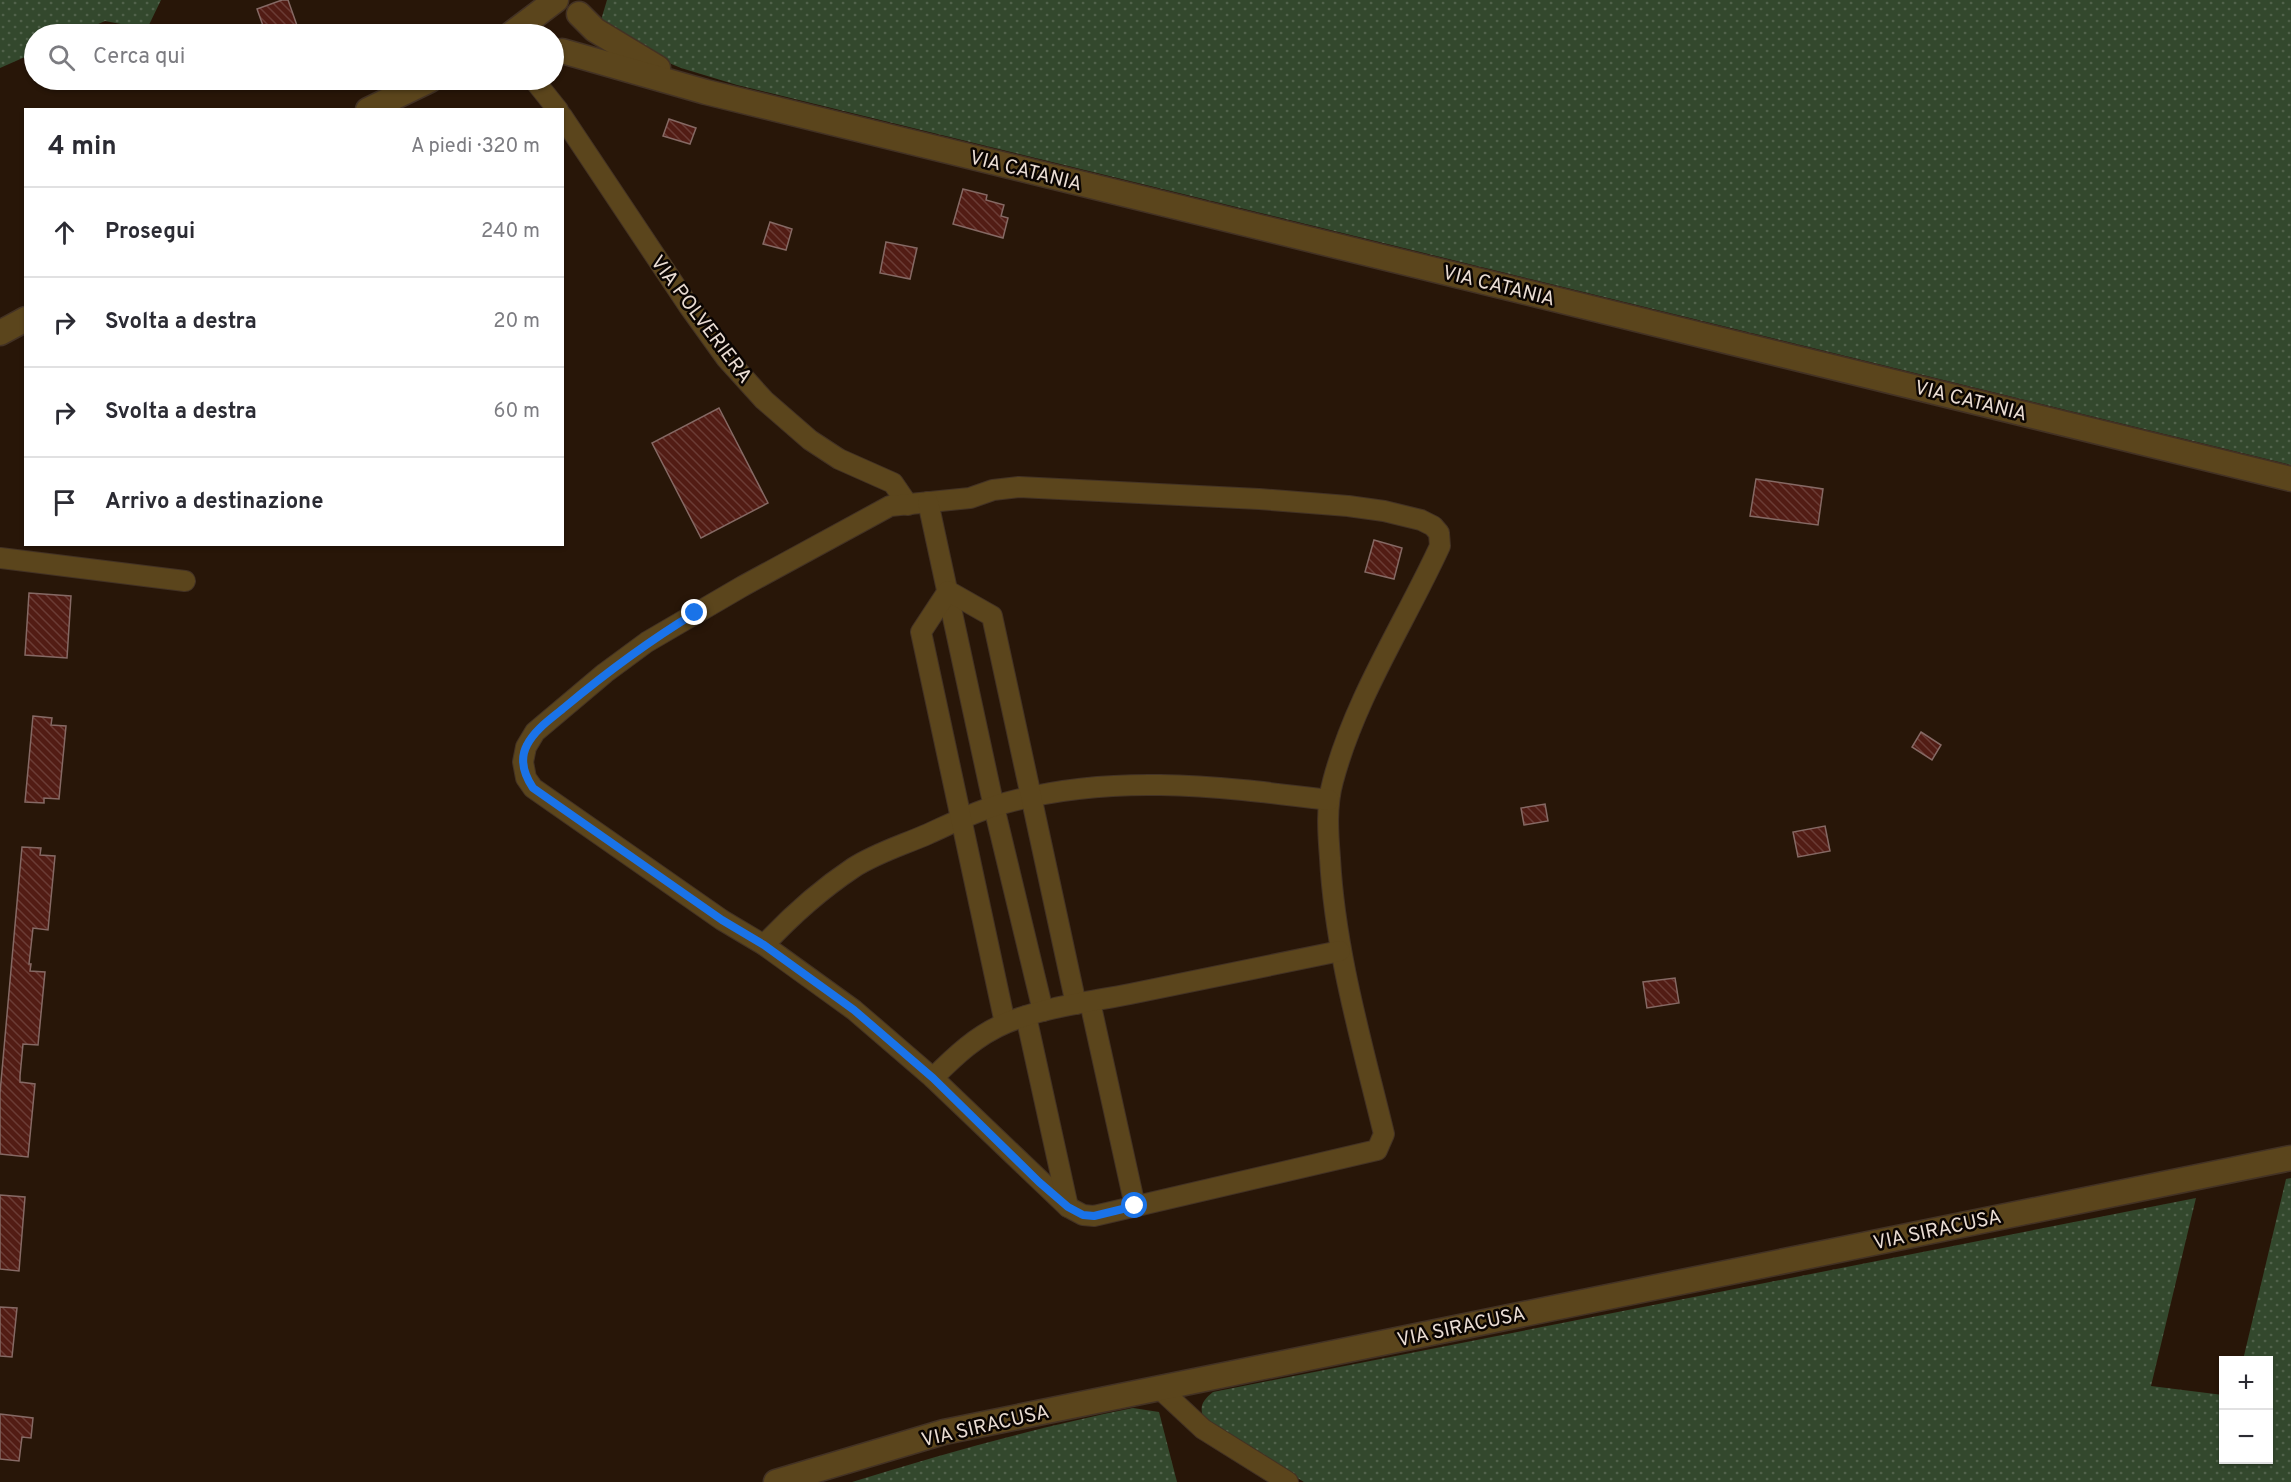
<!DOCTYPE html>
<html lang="it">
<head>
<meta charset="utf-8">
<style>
  :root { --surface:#fff; --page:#f7f7f7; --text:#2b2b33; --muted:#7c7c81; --line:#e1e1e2 }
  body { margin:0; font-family:Overpass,sans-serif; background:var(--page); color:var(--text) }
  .controls { position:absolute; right:18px; bottom:18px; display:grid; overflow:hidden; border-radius:0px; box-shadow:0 2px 4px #0004 }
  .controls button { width:54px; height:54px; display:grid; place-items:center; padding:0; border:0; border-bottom:2px solid var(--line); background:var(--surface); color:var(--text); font:30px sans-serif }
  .stop { position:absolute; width:18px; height:18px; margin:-14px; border:4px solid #1a73e8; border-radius:50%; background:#fff }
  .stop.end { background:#1a73e8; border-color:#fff; box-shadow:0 2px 6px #0008 }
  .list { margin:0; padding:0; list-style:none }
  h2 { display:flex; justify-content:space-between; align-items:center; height:78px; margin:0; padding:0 24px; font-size:26px }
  h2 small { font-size:20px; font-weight:400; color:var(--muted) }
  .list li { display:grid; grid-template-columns:39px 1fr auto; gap:18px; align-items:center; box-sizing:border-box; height:90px; padding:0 24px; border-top:2px solid var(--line) }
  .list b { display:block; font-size:22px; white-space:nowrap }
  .list em { font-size:20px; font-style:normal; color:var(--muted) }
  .icon { flex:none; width:33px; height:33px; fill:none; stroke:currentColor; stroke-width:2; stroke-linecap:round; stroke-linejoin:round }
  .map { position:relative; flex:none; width:2291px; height:1482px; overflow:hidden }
  .search { position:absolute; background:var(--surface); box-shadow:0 2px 4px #0004; left:24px; top:24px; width:540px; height:66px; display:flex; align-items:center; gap:15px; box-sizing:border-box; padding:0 21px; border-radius:33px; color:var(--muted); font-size:22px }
  .panel { position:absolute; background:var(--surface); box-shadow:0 2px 4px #0004; left:24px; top:108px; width:540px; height:438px; border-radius:0px }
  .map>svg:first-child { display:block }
  .grass { fill:url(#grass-dots) }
  .building { fill:url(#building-back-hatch); stroke:#856964; stroke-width:1.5 }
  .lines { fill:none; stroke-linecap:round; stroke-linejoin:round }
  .minor-casing { stroke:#433224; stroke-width:22 }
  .tertiary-casing { stroke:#433224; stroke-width:27 }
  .minor { stroke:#5b451c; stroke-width:20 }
  .tertiary { stroke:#5b451c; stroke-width:24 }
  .route { stroke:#1a73e8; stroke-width:8 }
  .labels { text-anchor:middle; stroke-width:5; stroke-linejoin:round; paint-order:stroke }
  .street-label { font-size:20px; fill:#e9dcd3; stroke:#0b0502 }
</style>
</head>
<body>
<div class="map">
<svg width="2291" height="1482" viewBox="0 0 2291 1482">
  <defs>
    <pattern id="grass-dots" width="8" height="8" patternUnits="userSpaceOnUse" patternTransform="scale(1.5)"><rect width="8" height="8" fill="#33482d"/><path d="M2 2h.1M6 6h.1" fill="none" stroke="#51624b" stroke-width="1.8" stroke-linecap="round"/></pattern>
    <pattern id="building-back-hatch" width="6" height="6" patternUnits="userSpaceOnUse" patternTransform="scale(1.5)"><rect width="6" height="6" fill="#521c14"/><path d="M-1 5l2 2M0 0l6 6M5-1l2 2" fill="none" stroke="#6b3c35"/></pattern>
  </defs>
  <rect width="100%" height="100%" fill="#281608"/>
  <g class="grass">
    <polygon points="0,0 161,0 147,29 105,21 76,34 34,34 34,53 0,68"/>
    <polygon points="607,0 2291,0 2291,465 737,85 681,68 640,51 601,20"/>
    <path d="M2291 1178V1482H1304L1204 1420C1199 1406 1202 1401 1213 1392L2196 1198 2151 1386 2223 1395 2224 1460H2268V1360H2243L2286 1179Z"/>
    <path d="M1133 1408 1159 1412 1177 1482H852C944 1453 1039 1427 1133 1408Z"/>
  </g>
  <g class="building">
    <polygon points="282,0 288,0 300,34 266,34 257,9"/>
    <polygon points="669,119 696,128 690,144 663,136"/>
    <polygon points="963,189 987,195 986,200 1004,205 1001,216 1008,218 1003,238 953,224"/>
    <polygon points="770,222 792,229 786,250 763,244"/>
    <polygon points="886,242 917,248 910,279 880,273"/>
    <polygon points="719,408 768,503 701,538 652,443"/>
    <polygon points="1756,479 1823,489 1818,525 1750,516"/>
    <polygon points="1374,540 1402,548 1394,579 1365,572"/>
    <polygon points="29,593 71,596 67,658 25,655"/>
    <polygon points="33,716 52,718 51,725 66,726 59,799 44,798 44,803 25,802"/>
    <polygon points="1921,732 1941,745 1932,760 1912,747"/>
    <polygon points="1545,804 1548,821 1524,825 1521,808"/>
    <polygon points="1825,826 1830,851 1798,857 1793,832"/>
    <polygon points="22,847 41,848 40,855 55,856 48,930 33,928 29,964 31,964 30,971 45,972 38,1045 23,1044 20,1076 20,1082 35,1084 28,1157 0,1154 0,1093"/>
    <polygon points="1675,978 1679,1003 1647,1008 1643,982"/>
    <polygon points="0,1195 25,1197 19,1271 0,1269"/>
    <polygon points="0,1307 17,1308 12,1357 0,1356"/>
    <polygon points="0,1414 33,1418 31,1438 22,1437 19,1461 0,1459"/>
  </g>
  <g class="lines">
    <g class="minor-casing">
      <g id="minor">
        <polyline points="534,80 558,110"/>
        <polyline points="562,116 688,305 726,358 764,400 810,440 839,459 893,483 908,505"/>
        <path d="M1019 487 1259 499 1348 506 1384 511 1421 520 1433 526 1439 533 1440 546C1404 624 1355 698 1333 781 1326 806 1328 833 1330 858 1335 952 1362 1043 1384 1134L1377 1150 1094 1216 1083 1215 1068 1207 933 1078 854 1010 764 945 722 920 533 788 526 778 523 762 526 747 535 732 605 673 647 642 743 586 890 506 970 498 993 490Z"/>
        <polyline points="928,502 994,807 1043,1011"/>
        <polyline points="0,558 185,581"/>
        <path d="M764 945C791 916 820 890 853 868 876 853 903 845 928 834 950 824 972 813 995 806 1106 772 1216 786 1329 800"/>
        <polyline points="1090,1002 1135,1206"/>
        <polyline points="1026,1016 1068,1207"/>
        <polyline points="1005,1023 921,632 948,591 992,616 1076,1004"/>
        <path d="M933 1078C955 1056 977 1035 1006 1023 1045 1007 1089 1002 1130 994 1200 979 1270 965 1340 951"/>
        <polyline points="1159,1388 1203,1429 1288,1482"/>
      </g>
    </g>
    <g class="tertiary-casing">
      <g id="tertiary">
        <polyline points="579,14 595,30 658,68"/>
        <polyline points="511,34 556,0"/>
        <polyline points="562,51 706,92 2291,479"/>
        <polyline points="368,110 430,80"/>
        <polyline points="0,333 26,319"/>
        <polyline points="776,1482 944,1432 2291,1158"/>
      </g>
    </g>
    <use href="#minor" class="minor"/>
    <use href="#tertiary" class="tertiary"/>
  </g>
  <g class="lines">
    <path class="route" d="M695 613C649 641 607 672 565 707 552 718 535 729 527 745 519 760 525 776 533 788L722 920 764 945 854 1010 933 1078 1039 1182 1068 1207 1083 1215 1094 1216 1135 1206"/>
  </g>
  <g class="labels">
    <g class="street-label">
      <text transform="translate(1026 170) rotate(14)" y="7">VIA CATANIA</text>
      <text transform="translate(1499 285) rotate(14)" y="7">VIA CATANIA</text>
      <text transform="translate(702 319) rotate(53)" y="7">VIA POLVERIERA</text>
      <text transform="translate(1971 400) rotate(14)" y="7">VIA CATANIA</text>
      <text transform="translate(1937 1229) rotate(-12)" y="7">VIA SIRACUSA</text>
      <text transform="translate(1461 1326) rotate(-12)" y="7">VIA SIRACUSA</text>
      <text transform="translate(985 1425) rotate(-13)" y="7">VIA SIRACUSA</text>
    </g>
  </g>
</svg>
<div class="controls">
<button>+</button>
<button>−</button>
</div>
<div class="stop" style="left:1135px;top:1206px"></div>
<div class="stop end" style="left:695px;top:613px"></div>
<div class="search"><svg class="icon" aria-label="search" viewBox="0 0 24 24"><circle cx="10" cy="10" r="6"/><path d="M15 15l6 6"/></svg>Cerca qui</div>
<section class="panel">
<h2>4 min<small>A piedi · 320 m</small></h2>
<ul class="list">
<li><svg class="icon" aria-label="ahead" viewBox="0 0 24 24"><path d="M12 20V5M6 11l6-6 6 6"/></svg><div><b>Prosegui</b></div><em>240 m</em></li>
<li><svg class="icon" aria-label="right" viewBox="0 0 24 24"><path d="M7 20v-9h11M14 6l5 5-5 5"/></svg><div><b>Svolta a destra</b></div><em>20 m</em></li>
<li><svg class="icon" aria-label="right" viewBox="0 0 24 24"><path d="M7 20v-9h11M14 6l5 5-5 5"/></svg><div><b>Svolta a destra</b></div><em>60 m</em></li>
<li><svg class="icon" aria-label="arrive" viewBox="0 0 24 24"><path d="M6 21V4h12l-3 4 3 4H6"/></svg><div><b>Arrivo a destinazione</b></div></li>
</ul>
</section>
</div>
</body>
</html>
